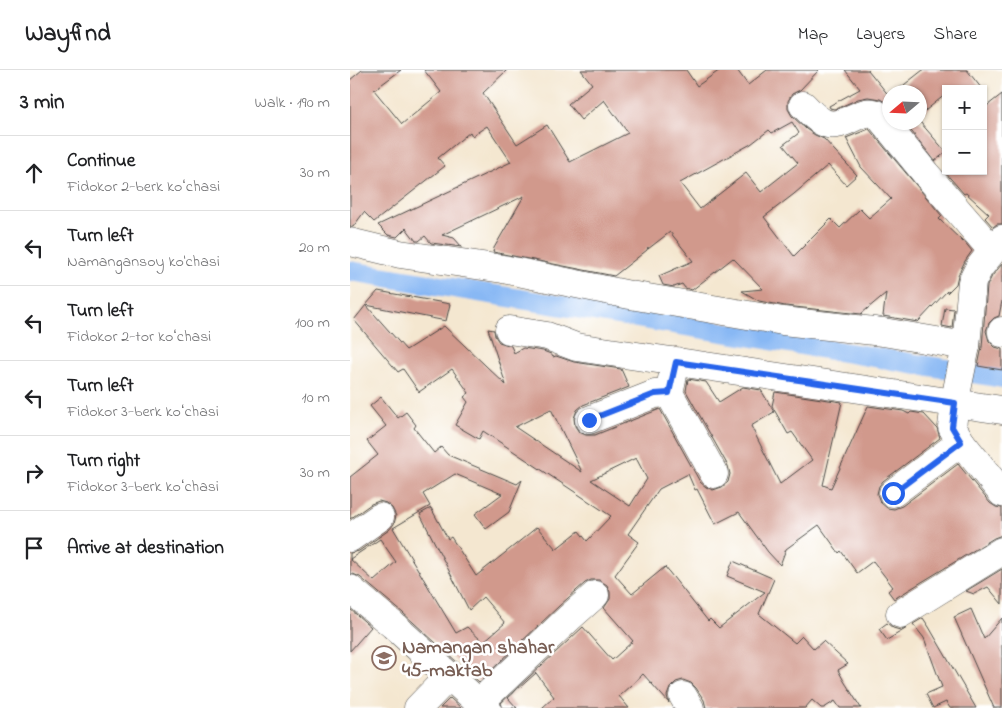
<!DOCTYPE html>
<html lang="en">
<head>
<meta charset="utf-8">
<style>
  :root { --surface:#fff; --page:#f6f6f6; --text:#202124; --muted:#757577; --line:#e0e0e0 }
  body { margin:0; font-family:"Indie Flower",sans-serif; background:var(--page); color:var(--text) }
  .controls { position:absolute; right:15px; top:15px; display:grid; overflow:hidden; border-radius:0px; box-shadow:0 1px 4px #0004 }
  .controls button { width:45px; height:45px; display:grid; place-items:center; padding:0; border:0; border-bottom:1px solid var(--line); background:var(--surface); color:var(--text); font:25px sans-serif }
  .compass { position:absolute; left:532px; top:15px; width:45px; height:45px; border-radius:50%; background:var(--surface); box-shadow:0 1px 4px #0004; rotate:251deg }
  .stop { position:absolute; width:15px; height:15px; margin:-11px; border:4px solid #2563eb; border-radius:50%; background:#fff }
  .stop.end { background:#2563eb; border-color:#fff; box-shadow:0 1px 5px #0008 }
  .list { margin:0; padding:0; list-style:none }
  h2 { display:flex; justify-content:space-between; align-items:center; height:65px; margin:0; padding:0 20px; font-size:21px }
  h2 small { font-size:16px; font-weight:400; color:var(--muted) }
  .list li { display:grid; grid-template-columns:32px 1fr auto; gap:15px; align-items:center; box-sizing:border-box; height:75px; padding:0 20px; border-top:1px solid var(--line) }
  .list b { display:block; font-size:19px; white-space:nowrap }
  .list p { margin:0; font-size:16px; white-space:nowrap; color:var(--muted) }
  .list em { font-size:16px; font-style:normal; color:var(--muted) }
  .icon { flex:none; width:28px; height:28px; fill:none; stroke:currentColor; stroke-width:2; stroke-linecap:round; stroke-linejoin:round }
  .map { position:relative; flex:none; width:652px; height:638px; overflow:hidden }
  header { display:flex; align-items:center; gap:30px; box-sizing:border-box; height:70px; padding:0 25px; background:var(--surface); border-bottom:1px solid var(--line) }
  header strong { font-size:24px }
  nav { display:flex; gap:28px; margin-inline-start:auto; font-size:18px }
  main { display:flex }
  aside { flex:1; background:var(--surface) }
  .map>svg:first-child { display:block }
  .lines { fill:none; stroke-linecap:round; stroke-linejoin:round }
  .canal { stroke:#88b8f4; stroke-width:20 }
  .building { fill:#d1998c; fill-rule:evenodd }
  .minor-casing { stroke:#494744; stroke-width:29 }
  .minor { stroke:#fff; stroke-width:28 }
  .route { stroke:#2563eb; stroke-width:6 }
  .labels { text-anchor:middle; stroke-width:5; stroke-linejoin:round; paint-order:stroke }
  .education-label { font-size:20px; font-weight:bold; fill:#785e54; stroke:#fff; text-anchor:start }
</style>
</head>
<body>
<header>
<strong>Wayfind</strong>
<nav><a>Map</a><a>Layers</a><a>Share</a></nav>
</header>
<main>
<aside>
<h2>3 min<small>Walk · 190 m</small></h2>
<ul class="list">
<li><svg class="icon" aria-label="ahead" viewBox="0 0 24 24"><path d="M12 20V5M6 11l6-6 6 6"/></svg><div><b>Continue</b><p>Fidokor 2-berk koʻchasi</p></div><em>30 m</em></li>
<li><svg class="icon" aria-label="left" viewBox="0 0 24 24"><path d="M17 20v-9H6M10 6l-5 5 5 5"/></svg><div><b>Turn left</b><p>Namangansoy ko'chasi</p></div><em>20 m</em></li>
<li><svg class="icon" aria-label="left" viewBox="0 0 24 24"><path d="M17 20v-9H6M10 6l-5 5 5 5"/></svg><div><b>Turn left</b><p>Fidokor 2-tor koʻchasi</p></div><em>100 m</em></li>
<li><svg class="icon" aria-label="left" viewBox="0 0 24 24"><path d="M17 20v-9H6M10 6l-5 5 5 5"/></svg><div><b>Turn left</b><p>Fidokor 3-berk koʻchasi</p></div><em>10 m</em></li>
<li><svg class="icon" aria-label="right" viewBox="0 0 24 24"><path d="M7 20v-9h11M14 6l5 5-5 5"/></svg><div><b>Turn right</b><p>Fidokor 3-berk koʻchasi</p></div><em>30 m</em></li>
<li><svg class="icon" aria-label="arrive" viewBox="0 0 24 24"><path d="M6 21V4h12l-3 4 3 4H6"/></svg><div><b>Arrive at destination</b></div></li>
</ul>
</aside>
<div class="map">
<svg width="652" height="638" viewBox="0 0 652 638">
  <rect width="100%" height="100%" fill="#fff"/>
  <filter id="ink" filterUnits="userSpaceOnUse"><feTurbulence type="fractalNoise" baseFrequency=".02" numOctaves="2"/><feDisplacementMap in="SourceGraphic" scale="10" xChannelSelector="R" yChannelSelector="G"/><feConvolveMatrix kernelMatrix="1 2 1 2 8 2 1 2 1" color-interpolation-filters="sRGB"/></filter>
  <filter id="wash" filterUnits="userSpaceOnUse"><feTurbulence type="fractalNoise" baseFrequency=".0096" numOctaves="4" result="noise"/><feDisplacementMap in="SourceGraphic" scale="20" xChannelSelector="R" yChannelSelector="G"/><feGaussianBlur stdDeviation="1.12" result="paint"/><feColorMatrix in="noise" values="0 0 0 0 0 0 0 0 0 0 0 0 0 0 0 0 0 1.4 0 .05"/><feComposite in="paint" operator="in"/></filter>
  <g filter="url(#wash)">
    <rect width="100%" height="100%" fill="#f4e7d0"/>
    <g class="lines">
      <polyline class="canal" points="0,201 652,308"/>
    </g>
    <g id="blocks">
      <g class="building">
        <path d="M12 0H51L24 20 52 54 91 22 74 0H157L133 23 167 74 197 55 220 92 278 63 254 30 231 50 218 34 242 14 231 0H336L347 16 370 0H387L398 15 417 0H469L450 20 442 24 438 31V39L442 46 456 59 465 65 474 69 507 105 496 115 478 95 444 124 414 147 444 186 481 149 490 158 510 139 519 148 541 129 511 97 496 68 519 59 592 146 589 149 613 172 614 171 622 181 615 191 608 205 606 214 597 223V221L568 252 533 246 536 223 511 244 435 236 409 231 392 221 413 219 383 188 342 220 335 218 332 214 324 217 313 215 309 206 343 191 320 162 298 179V177L297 180 264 206 143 182 144 178 174 126 92 165 104 168 112 177 81 173 75 166 69 171H66L56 158 47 167 38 165 28 155 161 92 137 56 122 66 120 62 88 88 95 96 24 152 14 142 3 157H0V10ZM442 52 449 63 433 75 448 93 411 122 396 103 350 139 330 113 401 74 419 60 422 63Z"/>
        <polygon points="495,0 518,0 540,27 540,35 530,29 518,27 508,29 488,38 484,39 480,38 479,36 510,19"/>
        <polygon points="573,0 617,0 632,19 596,19 596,24 570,45 570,22 545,22"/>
        <polygon points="652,24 652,154 647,154 643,157 635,148 639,144 616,123 614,124 594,101 633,101 633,39"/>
        <polygon points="554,52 570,52 596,82 585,91"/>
        <polygon points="652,194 652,231 649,246 644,248 639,253 636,261 639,271 645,277 652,279 652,300 628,296 632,277 637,216 642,206"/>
        <polygon points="28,221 100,234 96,251 16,235"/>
        <path d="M16 235 56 280 94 256 156 315 138 259 144 260 145 266 149 272 161 276 164 283 173 278 193 281 201 284 203 287 206 286 224 292 271 299 279 317 233 335 227 340 224 348 225 356 229 362 236 365H245L310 339 350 412 356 417 363 420 372 417 378 412 380 404 378 396 336 321 338 309 356 312 369 332 393 317 411 320 424 342 401 356 430 414 462 390 442 362 438 364 422 336 425 322 492 332 473 415 481 418 518 336 553 341 559 344 561 342 574 344 587 358 590 368 533 411 529 416 527 424 530 432 537 438 544 439 552 436 608 394 640 433 646 437 652 438V465L644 468 544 529 538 521 543 517 523 491 507 503 491 481 489 483 469 455 436 479 430 495 418 482 389 442 365 454 347 419 345 420 338 404 309 419 278 464 289 472 265 505 282 524 315 497 358 551 360 549 369 558 415 522 377 506 383 491 424 509 409 544 445 573 452 566 464 579 473 571 498 594 488 600 494 611 511 638H490L485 631 474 638H471L462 630 455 638H356L354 630 346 618 341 613 333 610 326 612 320 618 317 626 319 633 293 604 269 626 279 638H192L204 627 186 603 158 628 167 638H153L151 633 233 557 262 590 283 571 254 538 260 529V522L257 515 249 510H241L235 513 209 536 129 612 53 543 10 507 3 504H0V483L9 481 39 460 44 454 46 446 42 438 36 433 29 431 21 434 0 449V407L28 385 17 371 36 356 20 336 31 327 48 348 56 342 66 355 64 358 84 383 91 377 98 385 167 414 172 410 159 442 136 459 125 444 152 424 105 404 73 424 80 436 43 458 106 563 117 557 133 572 155 553 133 527 119 540 70 444 81 438 98 469 101 467 126 506 165 475 187 457 206 479 229 461 237 471 261 446 133 361 129 369 105 355 118 332 114 327 119 323 102 299 69 322 53 299 48 302 4 250ZM201 339 232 402 165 357ZM286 388 297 409 280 436 241 410ZM30 469 46 492 24 511 0 489Z"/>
        <polygon points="595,238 604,239 602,258 592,256"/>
        <polygon points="652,499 652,534 638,517 624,524 616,521"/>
        <polygon points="0,539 21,557 0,581"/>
        <polygon points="621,539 634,569 652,548 652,638 644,638 604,547"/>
        <polygon points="573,548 579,557 626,638 600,638 596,632 583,638 576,624 592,617 574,568 563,554"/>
        <polygon points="537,553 543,558 550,560 557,558 537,570 529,559"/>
        <polygon points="100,628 111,638 90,638"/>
      </g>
    </g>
  </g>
  <g filter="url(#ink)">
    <use href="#blocks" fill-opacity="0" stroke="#494744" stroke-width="1"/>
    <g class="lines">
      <g class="minor-casing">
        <g id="minor">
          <path d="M453 35C458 40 464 47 471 51 491 64 509 36 527 44L576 104 642 180"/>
          <polyline points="652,169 629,198 622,212 616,276 606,325 602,357 611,372 652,423"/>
          <polyline points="0,172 50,184 153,199 280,225 433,251 533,262 616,276"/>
          <polyline points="159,260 197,266 226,277 652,340"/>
          <polyline points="652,261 652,263"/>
          <polyline points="326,291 319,323 364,404"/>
          <polyline points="239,350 305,324 319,323"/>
          <polyline points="543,423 611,372"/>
          <polyline points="0,468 30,447"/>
          <polyline points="0,519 43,555 129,633 137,638"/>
          <polyline points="550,544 652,481"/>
          <polyline points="333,626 340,638"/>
          <polyline points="129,633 219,548 245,525"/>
          <polyline points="68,638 99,606"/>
        </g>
      </g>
      <use href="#minor" class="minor"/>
    </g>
  </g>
  <g class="lines" filter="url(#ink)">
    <polyline class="route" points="239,350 305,324 319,323 326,292 605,333 602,357 611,372 543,423"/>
  </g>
  <defs>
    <g id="school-ring" transform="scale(1.25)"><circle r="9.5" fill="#fff" stroke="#8d6e63" stroke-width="1.5"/><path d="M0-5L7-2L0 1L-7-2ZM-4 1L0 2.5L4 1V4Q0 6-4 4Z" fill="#8d6e63"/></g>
  </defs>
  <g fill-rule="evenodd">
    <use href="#school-ring" x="34" y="588"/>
  </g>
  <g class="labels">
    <g class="education-label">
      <text x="52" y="583">Namangan shahar<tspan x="52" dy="23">45-maktab</tspan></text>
    </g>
  </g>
</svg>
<div class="controls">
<button>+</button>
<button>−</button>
</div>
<svg class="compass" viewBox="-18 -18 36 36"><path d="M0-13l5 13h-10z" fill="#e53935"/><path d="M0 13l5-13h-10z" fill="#757577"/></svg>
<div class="stop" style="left:543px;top:423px"></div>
<div class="stop end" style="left:239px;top:350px"></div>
</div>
</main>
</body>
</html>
